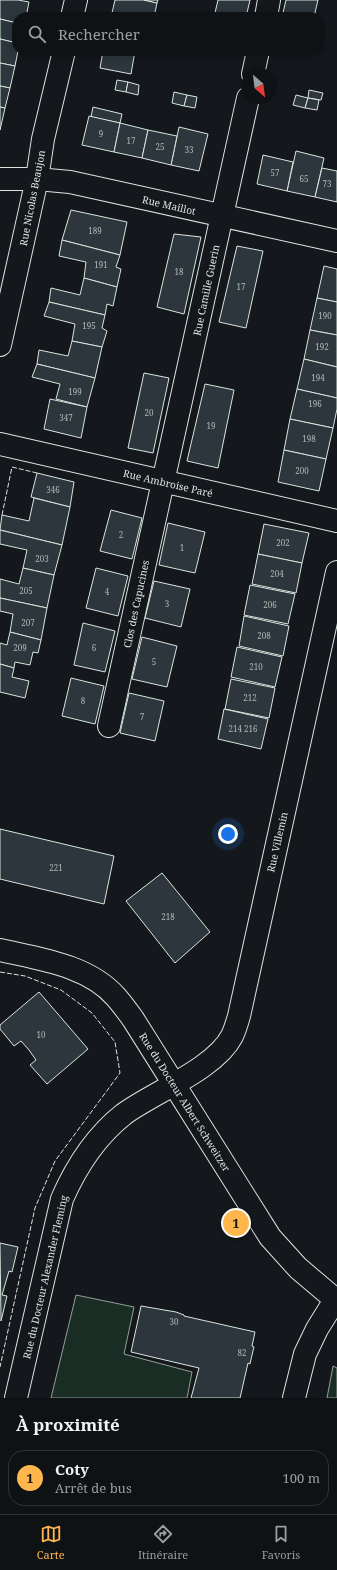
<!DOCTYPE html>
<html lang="fr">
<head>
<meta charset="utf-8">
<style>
  :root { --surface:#0f1215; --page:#1d2022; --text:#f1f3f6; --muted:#9b9ea0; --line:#2f3234; --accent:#ffb74d }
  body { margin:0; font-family:"Noto Serif",serif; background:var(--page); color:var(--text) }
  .compass { position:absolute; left:241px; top:68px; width:36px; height:36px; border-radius:50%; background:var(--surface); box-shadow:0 2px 10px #0003; rotate:152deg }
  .you { position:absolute; left:228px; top:834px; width:14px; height:14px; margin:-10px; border:3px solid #fff; border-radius:50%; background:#1a73e8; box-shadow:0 0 0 6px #1a73e833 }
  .badge { display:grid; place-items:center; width:26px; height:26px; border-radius:50%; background:var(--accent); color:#111; font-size:13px; font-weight:700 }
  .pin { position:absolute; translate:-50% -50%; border:2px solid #fff; box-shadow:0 1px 4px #0006 }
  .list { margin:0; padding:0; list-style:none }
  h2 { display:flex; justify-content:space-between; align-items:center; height:52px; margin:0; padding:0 16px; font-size:17px }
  h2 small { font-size:13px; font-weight:400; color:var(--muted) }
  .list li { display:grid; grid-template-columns:26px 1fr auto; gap:12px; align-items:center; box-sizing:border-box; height:56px; margin:0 8px 8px; padding:0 8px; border:1px solid var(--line); border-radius:16px }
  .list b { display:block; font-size:15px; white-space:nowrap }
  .list p { margin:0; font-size:13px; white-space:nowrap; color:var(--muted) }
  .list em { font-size:13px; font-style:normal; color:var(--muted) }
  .icon { flex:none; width:22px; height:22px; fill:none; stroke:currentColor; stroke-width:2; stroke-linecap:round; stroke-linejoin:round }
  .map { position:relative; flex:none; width:337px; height:1398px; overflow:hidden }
  .search { position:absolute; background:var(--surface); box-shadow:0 2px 10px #0003; left:12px; right:12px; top:12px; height:44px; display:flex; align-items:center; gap:10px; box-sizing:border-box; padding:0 14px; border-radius:16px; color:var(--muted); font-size:15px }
  .sheet { height:116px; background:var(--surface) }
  nav { display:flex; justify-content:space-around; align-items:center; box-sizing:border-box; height:56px; border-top:1px solid var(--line); background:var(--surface); font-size:11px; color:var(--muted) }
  nav a { display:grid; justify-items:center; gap:2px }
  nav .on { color:var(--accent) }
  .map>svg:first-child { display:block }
  .green { fill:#1a2d24; stroke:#939e99 }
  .building { fill:#2c363c; stroke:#d8e6dc }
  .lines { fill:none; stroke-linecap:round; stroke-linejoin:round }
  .minor-casing { stroke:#d8e6dc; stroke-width:24 }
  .minor { stroke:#14181c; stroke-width:22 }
  .fence { stroke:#d8e6dc; stroke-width:1; stroke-dasharray:5 2; stroke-linecap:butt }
  .labels { text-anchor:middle; stroke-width:3; stroke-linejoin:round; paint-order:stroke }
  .number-label { font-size:8px; fill:#adbab4 }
  .street-label { font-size:10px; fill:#d8e6dc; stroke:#14181c }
</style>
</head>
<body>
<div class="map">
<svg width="337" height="1398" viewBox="0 0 337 1398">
  <rect width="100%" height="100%" fill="#14181c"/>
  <g class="green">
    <polygon points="76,1295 134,1307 124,1354 192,1372 187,1398 51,1398"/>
    <polygon points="333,1366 337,1368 337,1398 327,1398"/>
  </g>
  <g class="building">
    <polygon points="0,0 18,0 29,2 26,17 17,17 17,23 0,19"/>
    <polygon points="115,0 144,0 157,3 154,17 111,17"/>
    <polygon points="144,0 158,0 157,3"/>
    <polygon points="218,0 250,0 246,17 214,17"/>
    <polygon points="286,0 318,0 314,17 282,17"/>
    <polygon points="0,19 17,23 17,43 0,39"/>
    <polygon points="0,39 17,43 18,51 15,66 0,63"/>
    <polygon points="103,51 135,51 131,74 100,68"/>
    <polygon points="0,63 15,66 10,88 0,86"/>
    <polygon points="117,80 128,82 126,92 115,90"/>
    <polygon points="128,82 139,85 138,95 126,92"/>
    <polygon points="0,86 10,88 5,108 0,107"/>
    <polygon points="309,90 323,93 321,100 308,98"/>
    <polygon points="174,92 187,95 184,106 172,103"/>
    <polygon points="187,95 197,97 195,108 184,106"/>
    <polygon points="296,95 308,98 305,108 293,105"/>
    <polygon points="308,98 319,100 317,110 305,108"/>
    <polygon points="0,107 5,108 0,130"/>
    <polygon points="93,107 122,114 120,123 91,117"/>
    <polygon points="89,116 120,123 114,152 82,145"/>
    <polygon points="120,123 148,130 142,158 114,152"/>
    <polygon points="179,127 208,134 199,171 171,165"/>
    <polygon points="148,130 177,136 171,165 142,158"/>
    <polygon points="296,151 324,158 315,197 287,191"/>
    <polygon points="263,155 293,162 287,191 257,184"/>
    <polygon points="322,168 337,171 337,202 315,197"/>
    <polygon points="71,210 127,222 120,255 62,240"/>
    <polygon points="174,234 201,237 184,314 157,307"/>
    <polygon points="62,240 120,255 116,267 121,269 117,287 84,278 86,262 59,256"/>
    <polygon points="237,246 263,251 246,328 219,322"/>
    <polygon points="324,266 337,269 337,302 317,298"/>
    <polygon points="84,278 117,287 113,306 107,304 105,315 49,302 51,288 80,295"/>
    <polygon points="317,298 337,302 337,335 310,330"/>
    <polygon points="49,302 105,315 102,328 107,331 102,347 72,341 75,324 44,316"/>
    <polygon points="310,330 337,335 337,367 304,359"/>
    <polygon points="72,341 102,347 95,378 37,364 39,350 68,356"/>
    <polygon points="304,359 337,367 337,398 297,389"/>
    <polygon points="37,364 95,378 87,407 56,399 60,384 32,377"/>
    <polygon points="144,373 169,378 153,453 128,448"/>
    <polygon points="205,384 234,390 218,468 187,461"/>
    <polygon points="297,389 337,398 337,409 333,428 290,419"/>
    <polygon points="50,399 87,407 81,438 44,429"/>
    <polygon points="290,419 333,428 326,459 284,450"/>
    <polygon points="284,450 326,459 319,491 278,482"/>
    <polygon points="37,473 74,482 70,507 31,497"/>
    <polygon points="34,498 70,507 62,545 0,530 2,515 29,521"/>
    <polygon points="111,510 142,518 132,559 100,551"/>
    <polygon points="168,523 205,532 195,573 159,565"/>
    <polygon points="264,524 309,533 302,563 258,554"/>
    <polygon points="0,530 62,545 54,575 23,568 27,550 0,544"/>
    <polygon points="258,554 302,563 296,593 252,584"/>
    <polygon points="23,568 54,575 47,608 0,598 0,579 19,584"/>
    <polygon points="96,568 128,576 118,616 86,608"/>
    <polygon points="154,581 190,589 181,627 145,618"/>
    <polygon points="250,585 295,594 288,624 244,615"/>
    <polygon points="0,598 47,608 41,640 10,632 13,614 0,611"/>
    <polygon points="244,616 289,626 283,656 239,646"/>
    <polygon points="83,623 115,631 105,672 74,665"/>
    <polygon points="10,632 41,640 38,653 33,652 30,665 15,662 14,668 0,664 0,643 7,645"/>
    <polygon points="142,637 177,646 167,687 132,679"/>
    <polygon points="237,647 282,657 275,687 231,677"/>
    <polygon points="0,664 14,668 12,677 29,681 25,698 0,692"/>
    <polygon points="71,678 104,686 95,724 62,716"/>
    <polygon points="231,679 275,688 269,718 225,709"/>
    <polygon points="129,693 164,701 155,741 120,733"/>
    <polygon points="224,709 268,719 261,749 218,739"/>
    <polygon points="0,829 114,856 104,904 0,879"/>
    <polygon points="162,873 210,932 175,963 126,901"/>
    <polygon points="39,992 88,1049 47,1084 30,1065 36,1060 29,1050 21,1041 14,1046 0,1029 0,1025"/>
    <polygon points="0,1243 18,1247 12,1272 9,1271 2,1295 7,1296 1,1321"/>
    <polygon points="141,1306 176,1312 184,1315 184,1316 255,1332 252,1346 254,1347 252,1355 250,1364 248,1363 240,1398 191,1398 199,1368 131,1352"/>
  </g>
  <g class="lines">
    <g class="minor-casing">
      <g id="minor">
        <polyline points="72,17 76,0"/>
        <polyline points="266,17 269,0"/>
        <polyline points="253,74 258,51"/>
        <polyline points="0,179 37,179 70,182 337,241"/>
        <polyline points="0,345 37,179 43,139 64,51"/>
        <polyline points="0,444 337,521"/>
        <polyline points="109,726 248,98"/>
        <path d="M0 950C39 959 88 965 116 997 122 1004 128 1012 133 1019L270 1237 298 1268 337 1301"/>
        <path d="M16 1398 62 1199C76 1167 96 1136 124 1114 154 1092 215 1069 232 1036 235 1030 237 1023 239 1016L337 572"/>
        <polyline points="294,1398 305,1354 317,1329 335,1300"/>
      </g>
    </g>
    <use href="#minor" class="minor"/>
    <g class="fence">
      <polyline points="2,515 12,467 37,473"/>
      <polyline points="0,972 25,976 61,990 92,1013 115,1042 120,1073 55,1161 35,1208 0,1367"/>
    </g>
  </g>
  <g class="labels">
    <g class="number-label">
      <text x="101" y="137">9</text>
      <text x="131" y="144">17</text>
      <text x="160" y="150">25</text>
      <text x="189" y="153">33</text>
      <text x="275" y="176">57</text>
      <text x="304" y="182">65</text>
      <text x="327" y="187">73</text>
      <text x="95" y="234">189</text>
      <text x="101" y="268">191</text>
      <text x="179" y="275">18</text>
      <text x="241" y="290">17</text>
      <text x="325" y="319">190</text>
      <text x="89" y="329">195</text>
      <text x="322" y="350">192</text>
      <text x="318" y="381">194</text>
      <text x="75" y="395">199</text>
      <text x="315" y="407">196</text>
      <text x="149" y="416">20</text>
      <text x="66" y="421">347</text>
      <text x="211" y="429">19</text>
      <text x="309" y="442">198</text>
      <text x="302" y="474">200</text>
      <text x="53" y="493">346</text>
      <text x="121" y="538">2</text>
      <text x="283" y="546">202</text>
      <text x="182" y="551">1</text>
      <text x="42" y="562">203</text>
      <text x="277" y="577">204</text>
      <text x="26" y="594">205</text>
      <text x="107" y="595">4</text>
      <text x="167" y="607">3</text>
      <text x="270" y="608">206</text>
      <text x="28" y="626">207</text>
      <text x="264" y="639">208</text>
      <text x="20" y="651">209</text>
      <text x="94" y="651">6</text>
      <text x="154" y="665">5</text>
      <text x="256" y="670">210</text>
      <text x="250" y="701">212</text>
      <text x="83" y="704">8</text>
      <text x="142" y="720">7</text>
      <text x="243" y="732">214 216</text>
      <text x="56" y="871">221</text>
      <text x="168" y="920">218</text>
      <text x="41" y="1038">10</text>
      <text x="174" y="1325">30</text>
      <text x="242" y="1356">82</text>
    </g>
    <g class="street-label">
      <text transform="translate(32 198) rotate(-79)" y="4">Rue Nicolas Beaujon</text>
      <text transform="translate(169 205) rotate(13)" y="4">Rue Maillot</text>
      <text transform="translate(206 290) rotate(-78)" y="4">Rue Camille Guerin</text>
      <text transform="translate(168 483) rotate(13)" y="4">Rue Ambroise Paré</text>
      <text transform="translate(136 604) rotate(-78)" y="4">Clos des Capucines</text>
      <text transform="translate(277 842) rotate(-77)" y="4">Rue Villemin</text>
      <text transform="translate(185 1102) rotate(58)" y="4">Rue du Docteur Albert Schweitzer</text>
      <text transform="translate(45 1277) rotate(-77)" y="4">Rue du Docteur Alexander Fleming</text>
    </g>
  </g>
</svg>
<svg class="compass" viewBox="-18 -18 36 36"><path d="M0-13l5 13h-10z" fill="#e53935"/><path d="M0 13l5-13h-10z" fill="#9b9ea0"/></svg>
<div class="you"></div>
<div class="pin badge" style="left:236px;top:1223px">1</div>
<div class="search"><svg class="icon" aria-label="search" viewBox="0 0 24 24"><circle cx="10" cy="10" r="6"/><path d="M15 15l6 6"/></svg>Rechercher</div>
</div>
<section class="sheet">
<h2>À proximité<small></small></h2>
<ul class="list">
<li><span class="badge">1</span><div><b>Coty</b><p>Arrêt de bus</p></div><em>100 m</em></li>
</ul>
</section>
<nav>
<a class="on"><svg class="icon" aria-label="map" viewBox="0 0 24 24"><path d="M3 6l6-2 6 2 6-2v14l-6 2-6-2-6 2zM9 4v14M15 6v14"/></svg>Carte</a>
<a><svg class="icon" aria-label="directions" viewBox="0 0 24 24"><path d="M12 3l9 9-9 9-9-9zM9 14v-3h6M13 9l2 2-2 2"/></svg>Itinéraire</a>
<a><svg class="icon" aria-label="saved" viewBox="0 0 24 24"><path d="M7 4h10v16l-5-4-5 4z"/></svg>Favoris</a>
</nav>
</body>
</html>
